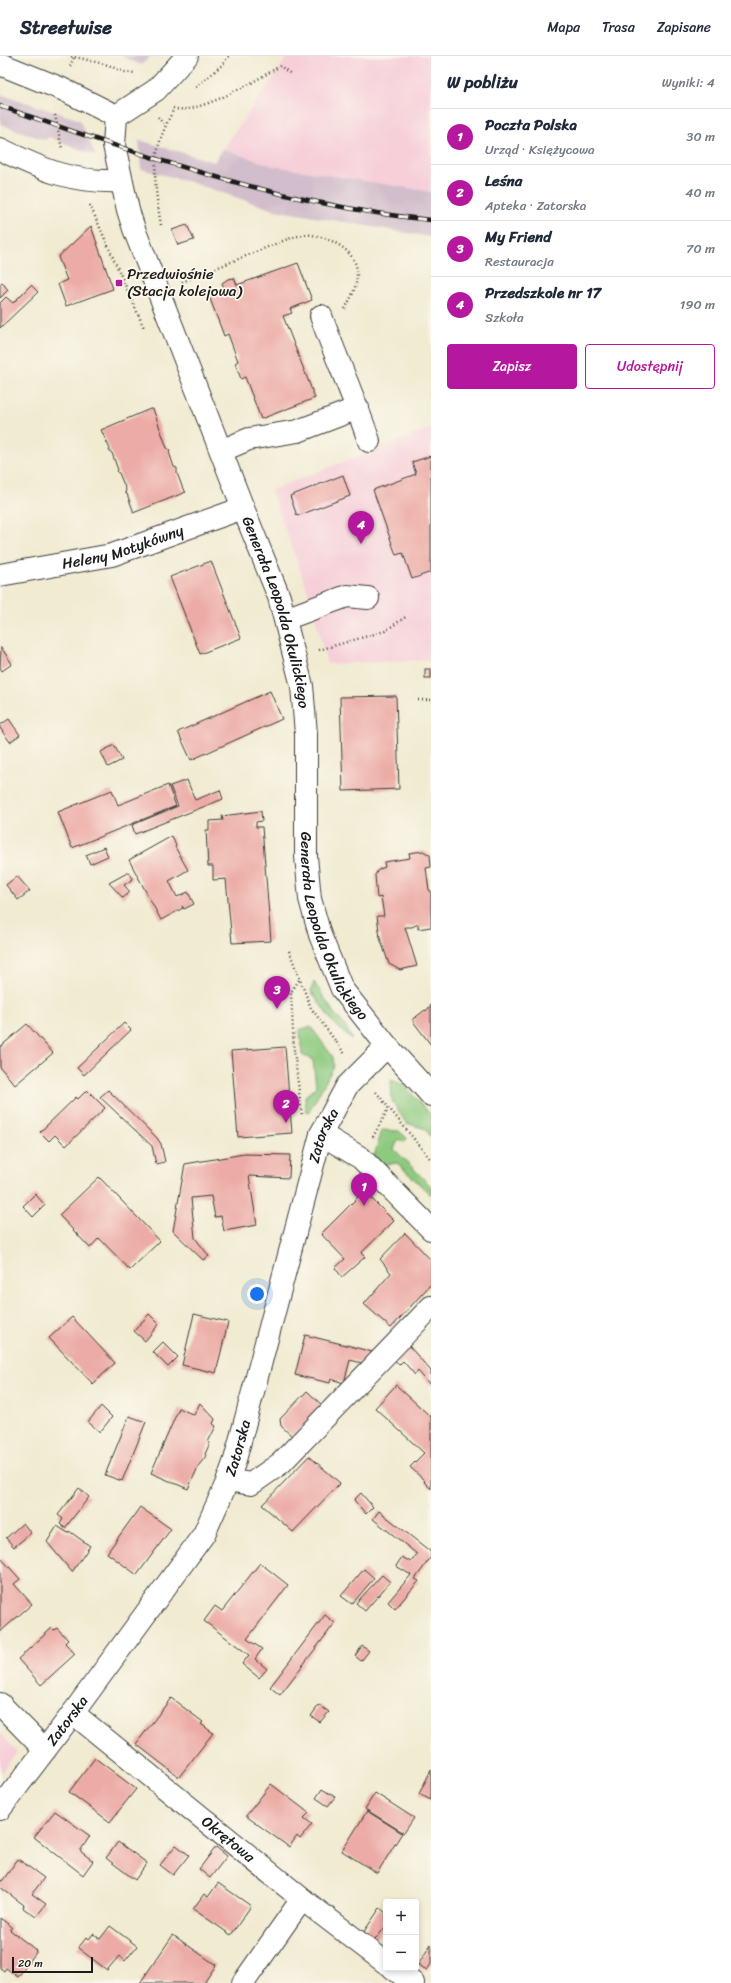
<!DOCTYPE html>
<html lang="pl">
<head>
<meta charset="utf-8">
<style>
  :root { --surface:#fff; --page:#f2f2f3; --text:#1f2937; --muted:#747a83; --line:#e0e1e3; --accent:#b5179e }
  body { margin:0; font-family:Sriracha,sans-serif; background:var(--page); color:var(--text) }
  .controls { position:absolute; right:12px; bottom:12px; display:grid; overflow:hidden; border-radius:4px; box-shadow:0 2px 6px #0003 }
  .controls button { width:36px; height:36px; display:grid; place-items:center; padding:0; border:0; border-bottom:1px solid var(--line); background:var(--surface); color:var(--text); font:20px sans-serif }
  .scale { position:absolute; left:12px; bottom:10px; width:81px; box-sizing:border-box; padding-left:4px; border:2px solid #1c1c1c; border-top:0; font-size:11px; line-height:14px; white-space:nowrap; color:#1c1c1c; -webkit-text-stroke:3px #fbf7ec; paint-order:stroke }
  .you { position:absolute; left:257px; top:1238px; width:14px; height:14px; margin:-10px; border:3px solid #fff; border-radius:50%; background:#1a73e8; box-shadow:0 0 0 6px #1a73e833 }
  .badge { display:grid; place-items:center; width:26px; height:26px; border-radius:50%; background:var(--accent); color:#fff; font-size:13px; font-weight:700 }
  .pin { position:absolute; translate:-50% -33px; filter:drop-shadow(0 1px 2px #0008) }
  .pin::after { content:''; position:absolute; top:21px; width:14px; height:12px; background:inherit; clip-path:polygon(0 0,100% 0,50% 100%) }
  .list { margin:0; padding:0; list-style:none }
  h2 { display:flex; justify-content:space-between; align-items:center; height:52px; margin:0; padding:0 16px; font-size:17px }
  h2 small { font-size:13px; font-weight:400; color:var(--muted) }
  .list li { display:grid; grid-template-columns:26px 1fr auto; gap:12px; align-items:center; box-sizing:border-box; height:56px; padding:0 16px; border-top:1px solid var(--line) }
  .list b { display:block; font-size:15px; white-space:nowrap }
  .list p { margin:0; font-size:13px; white-space:nowrap; color:var(--muted) }
  .list em { font-size:13px; font-style:normal; color:var(--muted) }
  .actions { display:flex; gap:8px; padding:12px 16px }
  .actions a { flex:1; padding:9px 0; border:1px solid var(--accent); border-radius:4px; text-align:center; font-size:14px; color:var(--accent) }
  .actions .main { background:var(--accent); color:#fff }
  .map { position:relative; flex:none; width:431px; height:1927px; overflow:hidden }
  header { display:flex; align-items:center; gap:24px; box-sizing:border-box; height:56px; padding:0 20px; background:var(--surface); border-bottom:1px solid var(--line) }
  header strong { font-size:19px }
  nav { display:flex; gap:22px; margin-inline-start:auto; font-size:14px }
  main { display:flex }
  aside { flex:1; background:var(--surface) }
  .map>svg:first-child { display:block }
  .built { fill:#f6cfd9 }
  .industrial { fill:#d1bdcb }
  .green { fill:#8dca7f; stroke:#54734e }
  .building { fill:#ecaba6 }
  .lines { fill:none; stroke-linecap:round; stroke-linejoin:round }
  .minor-casing { stroke:#3c3b37; stroke-width:24 }
  .path { stroke:#3c3b37; stroke-width:2.5; stroke-dasharray:1 3; stroke-linecap:butt }
  .minor { stroke:#fff; stroke-width:22 }
  .rail-casing { stroke:#1c1c1c; stroke-width:4.5 }
  .rail { stroke:#fbf7ec; stroke-width:3; stroke-dasharray:9; stroke-linecap:butt }
  .poi-dot { fill:#b5179e; stroke:#fbf7ec; stroke-width:1.5 }
  .labels { text-anchor:middle; stroke-width:3.5; stroke-linejoin:round; paint-order:stroke }
  .poi-label { font-size:15px; fill:#1c1c1c; stroke:#fbf7ec; text-anchor:start }
  .street-label { font-size:15px; fill:#1c1c1c; stroke:#fbf7ec }
</style>
</head>
<body>
<header>
<strong>Streetwise</strong>
<nav><a>Mapa</a><a>Trasa</a><a>Zapisane</a></nav>
</header>
<main>
<div class="map">
<svg width="431" height="1927" viewBox="0 0 431 1927">
  <rect width="100%" height="100%" fill="#fbf7ec"/>
  <filter id="ink" filterUnits="userSpaceOnUse"><feTurbulence type="fractalNoise" baseFrequency=".025" numOctaves="2"/><feDisplacementMap in="SourceGraphic" scale="8" xChannelSelector="R" yChannelSelector="G"/><feConvolveMatrix kernelMatrix="1 2 1 2 8 2 1 2 1" color-interpolation-filters="sRGB"/></filter>
  <filter id="wash" filterUnits="userSpaceOnUse"><feTurbulence type="fractalNoise" baseFrequency=".012" numOctaves="4" result="noise"/><feDisplacementMap in="SourceGraphic" scale="16" xChannelSelector="R" yChannelSelector="G"/><feGaussianBlur stdDeviation="0.9" result="paint"/><feColorMatrix in="noise" values="0 0 0 0 0 0 0 0 0 0 0 0 0 0 0 0 0 1.4 0 .05"/><feComposite in="paint" operator="in"/></filter>
  <g filter="url(#wash)">
    <rect width="100%" height="100%" fill="#f1ebd2"/>
    <g class="built">
      <polygon points="288,0 431,0 431,138 272,110 223,93"/>
      <polygon points="431,372 431,604 327,608 310,541 271,434"/>
      <polygon points="0,1676 17,1696 0,1718"/>
    </g>
    <g class="industrial">
      <polygon points="121,0 151,0 141,9"/>
      <polygon points="0,38 80,64 96,100 49,81 45,84 0,68"/>
      <polygon points="139,84 214,106 223,93 273,110 431,136 431,181 274,154 190,126 141,113"/>
    </g>
    <g class="green">
      <polygon points="314,926 334,957 346,971 352,983 333,967 311,935"/>
      <polygon points="311,971 333,1001 334,1010 309,1056 306,1055 305,1040 316,1031 313,1004 302,999 300,973"/>
      <polygon points="391,1024 404,1029 431,1059 431,1082 426,1073 406,1067 392,1045"/>
      <polygon points="382,1074 399,1075 407,1082 405,1086 398,1084 394,1093 431,1130 431,1139 397,1107 384,1109 374,1100"/>
    </g>
    <g id="blocks">
      <g class="building">
        <polygon points="187,169 194,184 178,189 172,174"/>
        <polygon points="91,170 113,233 66,250 58,228 67,224 58,201"/>
        <polygon points="298,207 312,244 290,253 292,257 283,260 315,342 261,363 245,321 241,323 235,307 238,305 228,278 224,280 209,240 225,234 222,227 228,223 234,222 237,229"/>
        <polygon points="2,226 8,234 0,242 0,228"/>
        <polygon points="31,229 38,236 0,272 0,247 6,241 13,247"/>
        <polygon points="150,353 153,353 167,392 170,394 169,396 174,411 177,412 177,417 183,433 186,436 133,457 133,454 127,438 125,437 126,434 119,417 117,416 118,414 112,397 109,395 110,393 101,374"/>
        <polygon points="431,400 431,516 412,523 403,497 396,499 373,434 416,418 412,406"/>
        <polygon points="343,419 350,440 297,460 290,440"/>
        <polygon points="211,505 241,582 200,598 170,521"/>
        <polygon points="1,591 12,608 2,615 0,612"/>
        <rect x="425" y="613" width="6" height="9"/>
        <polygon points="270,635 282,663 191,704 178,676"/>
        <polygon points="396,640 399,733 343,735 340,641"/>
        <polygon points="9,663 20,679 10,686 0,672 0,669"/>
        <polygon points="114,689 122,704 108,711 101,696"/>
        <polygon points="187,724 195,744 220,734 223,743 135,778 132,769 178,750 170,730"/>
        <polygon points="168,729 176,750 72,792 58,756 112,734 118,749"/>
        <polygon points="261,755 262,765 256,766 256,771 262,771 271,885 232,887 226,823 213,824 213,810 208,810 206,774 209,774 209,765 223,764 222,760"/>
        <polygon points="172,780 176,790 175,791 188,814 169,825 177,841 188,836 194,848 184,853 182,850 183,852 161,864 129,804"/>
        <polygon points="104,791 108,800 90,808 86,799"/>
        <polygon points="423,795 430,799 431,811 426,812 429,834 431,835 431,871 418,873 418,868 412,871 405,871 417,910 400,914 389,908 380,882 377,860 384,860 381,841 377,842 375,819 378,814 385,811 384,806 410,802 409,797"/>
        <polygon points="129,816 133,823 124,829 130,836 123,842 109,827"/>
        <polygon points="17,820 30,835 18,844 6,829"/>
        <polygon points="431,949 431,989 412,964 425,954 426,955"/>
        <polygon points="124,967 131,974 84,1019 77,1012"/>
        <polygon points="27,968 53,997 15,1029 0,1011 0,991"/>
        <polygon points="285,991 292,1077 238,1081 231,995"/>
        <polygon points="87,1034 105,1052 66,1090 55,1079 49,1085 40,1076 76,1041 78,1043"/>
        <polygon points="108,1034 157,1082 161,1088 165,1106 156,1108 152,1090 100,1041"/>
        <polygon points="244,1098 290,1099 289,1122 249,1120 257,1169 224,1175 221,1160 215,1161 211,1140 191,1142 195,1182 209,1200 203,1204 173,1175 185,1108"/>
        <polygon points="99,1121 160,1185 130,1214 99,1182 90,1192 59,1159"/>
        <polygon points="364,1135 394,1165 361,1197 365,1201 342,1221 335,1212 345,1203 321,1178"/>
        <polygon points="35,1138 45,1149 33,1161 23,1150"/>
        <polygon points="405,1177 431,1204 431,1228 391,1272 364,1248 391,1217 380,1203"/>
        <polygon points="149,1258 159,1268 145,1285 134,1275"/>
        <polygon points="194,1258 228,1266 216,1317 182,1309"/>
        <polygon points="72,1261 115,1307 93,1328 49,1282"/>
        <polygon points="305,1279 350,1290 372,1296 362,1307 350,1304 344,1327 331,1323 330,1327 295,1319"/>
        <polygon points="163,1286 178,1301 168,1311 153,1296"/>
        <polygon points="409,1290 431,1315 431,1330 418,1315 415,1319 403,1305 399,1309 395,1304"/>
        <polygon points="396,1329 431,1361 431,1433 424,1426 425,1425 410,1411 424,1397 375,1352"/>
        <polygon points="307,1335 323,1350 293,1381 281,1370 280,1363"/>
        <polygon points="200,1347 215,1363 213,1368 216,1370 208,1386 210,1387 205,1398 206,1400 199,1409 188,1433 151,1417 179,1352 194,1359"/>
        <polygon points="101,1350 112,1361 100,1376 88,1366"/>
        <polygon points="129,1360 146,1366 122,1425 105,1419"/>
        <polygon points="309,1400 340,1427 293,1476 262,1449"/>
        <polygon points="79,1432 89,1441 65,1472 60,1468 63,1463 58,1459"/>
        <polygon points="361,1437 373,1451 366,1458 354,1444"/>
        <polygon points="140,1451 171,1473 137,1519 107,1497"/>
        <polygon points="379,1455 431,1496 431,1501 415,1523 419,1525 395,1553 388,1546 411,1519 396,1510 402,1501 411,1506 417,1498 373,1463"/>
        <polygon points="23,1467 31,1477 14,1491 6,1482"/>
        <polygon points="57,1470 68,1477 69,1475 90,1490 72,1516 47,1486"/>
        <polygon points="0,1501 20,1523 14,1528 32,1548 0,1576"/>
        <polygon points="260,1507 288,1529 247,1583 262,1593 255,1603 267,1613 259,1622 242,1608 249,1599 204,1565 215,1550 222,1555"/>
        <polygon points="364,1513 374,1522 352,1548 341,1540"/>
        <polygon points="382,1519 390,1526 365,1555 356,1547"/>
        <polygon points="325,1559 335,1567 280,1639 270,1631"/>
        <polygon points="52,1572 54,1574 57,1572 68,1584 65,1587 75,1598 41,1629 18,1603"/>
        <polygon points="362,1590 369,1595 361,1605 355,1600"/>
        <polygon points="171,1642 203,1666 201,1668 213,1677 179,1721 136,1688"/>
        <polygon points="319,1649 329,1656 320,1666 311,1660"/>
        <polygon points="95,1702 136,1733 110,1766 69,1736"/>
        <polygon points="431,1714 431,1744 419,1738"/>
        <polygon points="271,1728 309,1757 304,1762 312,1768 300,1783 297,1780 289,1791 246,1760"/>
        <polygon points="322,1733 335,1741 328,1750 316,1742"/>
        <polygon points="375,1737 414,1762 404,1777 365,1753"/>
        <polygon points="55,1755 90,1780 80,1795 93,1805 83,1819 34,1781"/>
        <polygon points="367,1755 402,1777 377,1817 342,1795"/>
        <polygon points="118,1786 147,1807 135,1824 106,1802"/>
        <polygon points="176,1789 189,1799 173,1819 160,1809"/>
        <polygon points="216,1791 227,1800 210,1822 199,1813"/>
        <polygon points="18,1803 44,1822 32,1838 46,1848 36,1861 23,1852 24,1849 0,1831 0,1828"/>
        <polygon points="218,1827 251,1850 231,1879 193,1853 204,1838 208,1841"/>
        <polygon points="380,1852 386,1857 386,1870 374,1885 363,1877"/>
        <polygon points="0,1862 12,1871 10,1874 37,1895 18,1921 6,1912 4,1915 0,1912"/>
        <polygon points="110,1870 137,1890 125,1905 119,1900 107,1914 78,1892 87,1881 89,1883 93,1878 100,1883"/>
        <polygon points="173,1879 216,1909 204,1927 140,1927"/>
        <polygon points="431,1888 431,1908 427,1914 418,1909"/>
      </g>
    </g>
  </g>
  <g filter="url(#ink)">
    <use href="#blocks" fill-opacity="0" stroke="#3c3b37" stroke-width="1"/>
    <g class="lines">
      <g class="minor-casing">
        <g id="minor">
          <polyline points="0,8 62,33 116,60"/>
          <path id="s1" d="M116 60 114 89 128 154 134 173 243 452 279 541 302 630 306 678V800L310 843 320 879 342 933 387 990 431 1039"/>
          <polyline points="116,60 156,34 187,0"/>
          <path d="M0 93C43 114 72 127 121 125"/>
          <path d="M321 260C336 302 355 343 369 385"/>
          <polyline points="221,395 249,383 298,375 358,352"/>
          <path id="s2" d="M0 519 112 499 243 452"/>
          <polyline points="285,563 347,540 368,542"/>
          <polyline points="321,1078 361,1102 431,1173"/>
          <polyline points="228,1424 251,1428 281,1407 431,1251"/>
          <polyline points="0,1648 45,1694"/>
          <path id="s3" d="M73 1657 302 1843 386 1907"/>
          <path id="s4" d="M0 1753 73 1657 204 1478 228 1424 235 1404 321 1078 347 1030 387 990"/>
          <polyline points="393,1912 413,1927"/>
          <polyline points="243,1927 302,1843"/>
        </g>
      </g>
      <g class="path">
        <polyline points="71,0 108,9 124,16 136,17"/>
        <polyline points="70,10 74,1"/>
        <polyline points="196,31 222,9 229,0"/>
        <path d="M173 52C195 61 259 23 280 10L291 18"/>
        <polyline points="55,59 62,93"/>
        <polyline points="158,61 165,70"/>
        <polyline points="90,149 144,272"/>
        <path d="M161 169C153 121 150 97 174 53"/>
        <path d="M182 226 285 184C294 181 303 178 312 179 332 182 358 196 357 218 357 231 351 242 345 253"/>
        <polyline points="319,594 385,575 407,560"/>
        <polyline points="418,644 431,644"/>
        <polyline points="289,895 311,952 345,998"/>
        <polyline points="299,924 291,936 294,994 302,1060"/>
        <polyline points="376,1036 431,1104"/>
        <polyline points="373,1081 389,1051"/>
      </g>
      <use href="#minor" class="minor"/>
      <g class="rail-casing">
        <path id="rail" d="M0 50C140 99 282 149 431 164"/>
      </g>
      <use href="#rail" class="rail"/>
    </g>
  </g>
  <rect class="poi-dot" x="115" y="223" width="8" height="8" rx="2"/>
  <g class="labels">
    <g class="poi-label">
      <text x="127" y="223">Przedwiośnie<tspan x="127" dy="17">(Stacja kolejowa)</tspan></text>
    </g>
    <g class="street-label">
      <text dy="5" stroke="none"><textPath href="#s2" startOffset="126">Heleny Motykówny</textPath></text>
      <text dy="5" stroke="none"><textPath href="#s1" startOffset="525">Generała Leopolda Okulickiego</textPath></text>
      <text dy="5" stroke="none"><textPath href="#s1" startOffset="849">Generała Leopolda Okulickiego</textPath></text>
      <text dy="5" stroke="none"><textPath href="#s4" startOffset="759">Zatorska</textPath></text>
      <text dy="5" stroke="none"><textPath href="#s4" startOffset="435">Zatorska</textPath></text>
      <text dy="5" stroke="none"><textPath href="#s4" startOffset="111">Zatorska</textPath></text>
      <text dy="5" stroke="none"><textPath href="#s3" startOffset="200">Okrętowa</textPath></text>
    </g>
  </g>
</svg>
<div class="controls">
<button>+</button>
<button>−</button>
</div>
<div class="scale">20 m</div>
<div class="you"></div>
<div class="pin badge" style="left:364px;top:1150px">1</div>
<div class="pin badge" style="left:286px;top:1067px">2</div>
<div class="pin badge" style="left:277px;top:953px">3</div>
<div class="pin badge" style="left:361px;top:488px">4</div>
</div>
<aside>
<h2>W pobliżu<small>Wyniki: 4</small></h2>
<ul class="list">
<li><span class="badge">1</span><div><b>Poczta Polska</b><p>Urząd · Księżycowa</p></div><em>30 m</em></li>
<li><span class="badge">2</span><div><b>Leśna</b><p>Apteka · Zatorska</p></div><em>40 m</em></li>
<li><span class="badge">3</span><div><b>My Friend</b><p>Restauracja</p></div><em>70 m</em></li>
<li><span class="badge">4</span><div><b>Przedszkole nr 17</b><p>Szkoła</p></div><em>190 m</em></li>
</ul>
<div class="actions"><a class="main">Zapisz</a><a>Udostępnij</a></div>
</aside>
</main>
</body>
</html>
